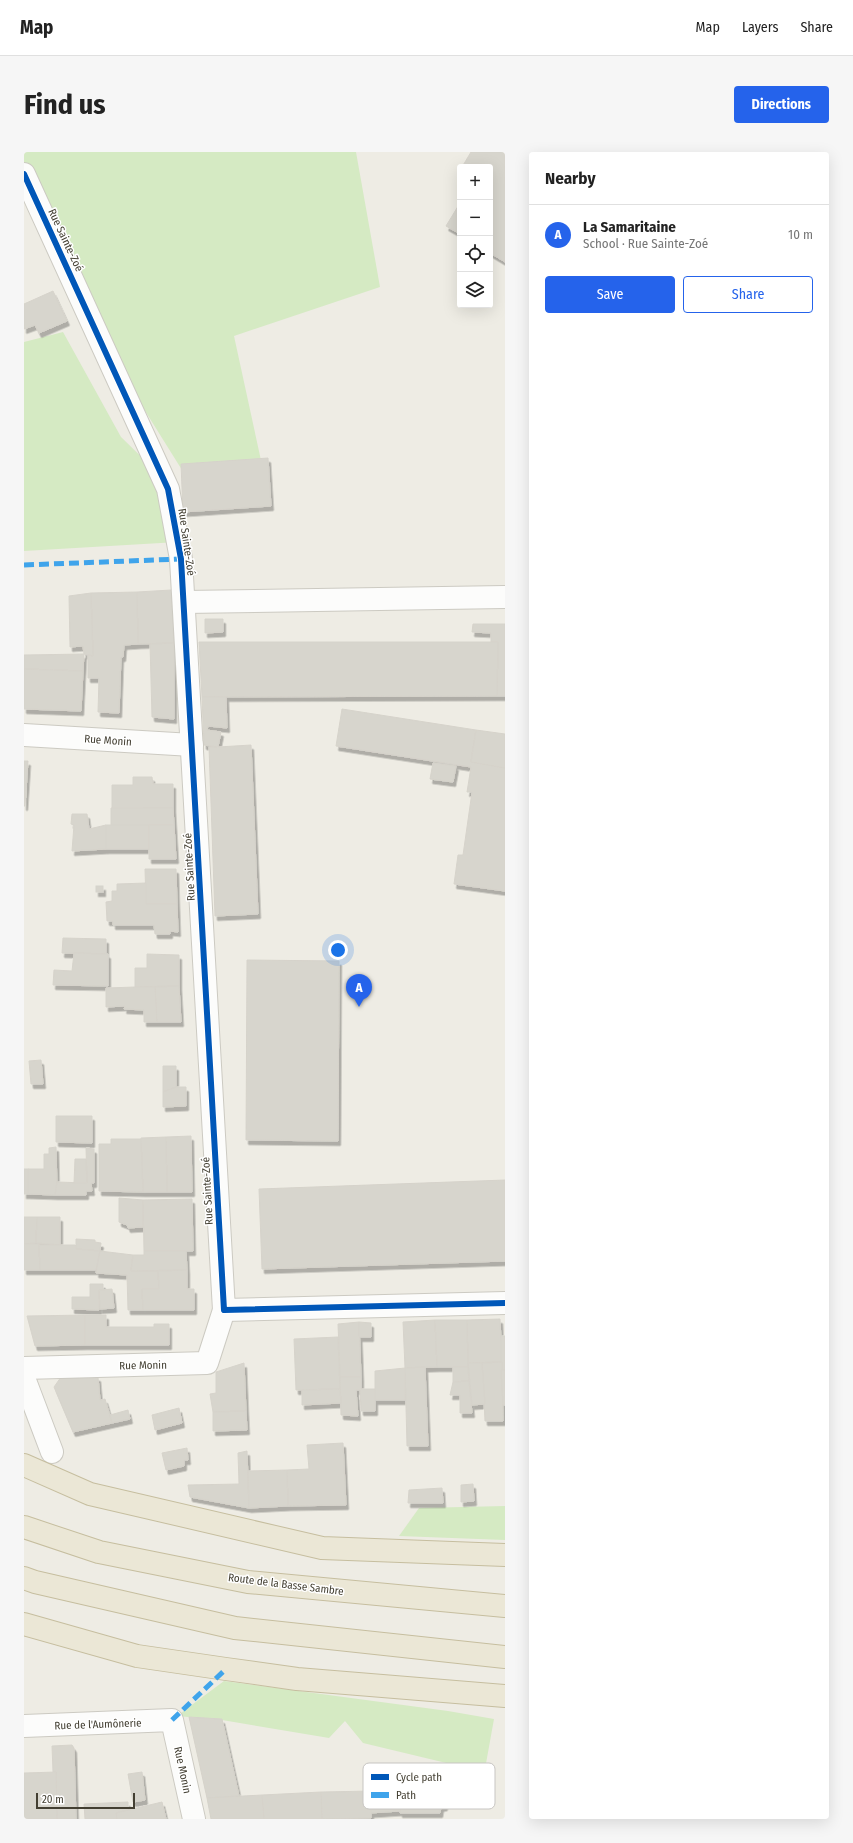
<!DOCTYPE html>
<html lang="en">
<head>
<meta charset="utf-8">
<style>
  :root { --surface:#fff; --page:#f6f6f6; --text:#222; --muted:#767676; --line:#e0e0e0; --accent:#2563eb }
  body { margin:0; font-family:"Fira Sans Condensed",sans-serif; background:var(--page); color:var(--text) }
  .controls { position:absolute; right:12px; top:12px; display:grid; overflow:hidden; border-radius:4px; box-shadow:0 4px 16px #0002 }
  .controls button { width:36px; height:36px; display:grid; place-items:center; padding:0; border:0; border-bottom:1px solid var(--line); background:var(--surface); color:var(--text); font:20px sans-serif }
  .scale { position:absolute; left:12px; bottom:10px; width:99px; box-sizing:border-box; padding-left:4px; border:2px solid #433f32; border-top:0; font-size:11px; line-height:14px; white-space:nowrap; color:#433f32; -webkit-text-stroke:3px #fff; paint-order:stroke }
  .you { position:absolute; left:314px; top:798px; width:14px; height:14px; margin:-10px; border:3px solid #fff; border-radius:50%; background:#1a73e8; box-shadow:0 0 0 6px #1a73e833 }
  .badge { display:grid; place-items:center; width:26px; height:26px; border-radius:50%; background:var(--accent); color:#fff; font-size:13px; font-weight:700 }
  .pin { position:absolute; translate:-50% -33px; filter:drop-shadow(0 1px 2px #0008) }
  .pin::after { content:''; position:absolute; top:21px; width:14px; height:12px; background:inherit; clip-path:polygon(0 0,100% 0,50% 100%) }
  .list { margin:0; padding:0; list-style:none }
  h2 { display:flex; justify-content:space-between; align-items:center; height:52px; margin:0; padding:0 16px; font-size:17px }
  h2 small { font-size:13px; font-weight:400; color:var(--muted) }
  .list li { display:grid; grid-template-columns:26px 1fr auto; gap:12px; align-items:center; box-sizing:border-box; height:60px; padding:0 16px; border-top:1px solid var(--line) }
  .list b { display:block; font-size:15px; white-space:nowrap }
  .list p { margin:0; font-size:13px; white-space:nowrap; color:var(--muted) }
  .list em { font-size:13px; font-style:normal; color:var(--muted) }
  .actions { display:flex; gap:8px; padding:12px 16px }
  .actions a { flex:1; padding:9px 0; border:1px solid var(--accent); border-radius:4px; text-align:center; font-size:14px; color:var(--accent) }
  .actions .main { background:var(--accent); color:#fff }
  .icon { flex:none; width:22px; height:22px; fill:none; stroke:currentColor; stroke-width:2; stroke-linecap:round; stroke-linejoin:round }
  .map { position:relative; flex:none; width:481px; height:1667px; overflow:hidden; border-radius:4px }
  header { display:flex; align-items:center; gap:24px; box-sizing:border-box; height:56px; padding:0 20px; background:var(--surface); border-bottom:1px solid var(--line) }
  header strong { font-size:19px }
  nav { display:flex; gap:22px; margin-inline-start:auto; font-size:14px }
  .intro { display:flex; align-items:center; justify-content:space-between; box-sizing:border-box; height:96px; padding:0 24px }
  h1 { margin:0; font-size:28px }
  .button { padding:10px 18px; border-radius:4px; background:var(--accent); color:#fff; font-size:14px; font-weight:700 }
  main { display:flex; gap:24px; padding:0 24px }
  aside { flex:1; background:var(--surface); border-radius:4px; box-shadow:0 4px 16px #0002 }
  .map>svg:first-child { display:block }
  .green { fill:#d5eac3 }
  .building { fill:#d7d5cd; stroke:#d6d3cb; filter:url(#shadow) }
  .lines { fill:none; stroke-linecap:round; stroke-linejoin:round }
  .minor-casing { stroke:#cccac2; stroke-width:24 }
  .highway-casing { stroke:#c6be9f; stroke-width:24 }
  .minor { stroke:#fcfcfb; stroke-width:22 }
  .highway { stroke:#ebe7d6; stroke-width:22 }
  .quiet { stroke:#3fa4eb; stroke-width:5; stroke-dasharray:10 5; stroke-linecap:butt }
  .cycleway-casing { stroke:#fff; stroke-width:8 }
  .cycleway { stroke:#0057b8; stroke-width:6 }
  .labels { text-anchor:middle; stroke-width:3; stroke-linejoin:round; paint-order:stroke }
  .street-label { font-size:11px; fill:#433f32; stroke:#fff }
  .key { fill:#fff; stroke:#c7c5c2; stroke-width:1 }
  .key-label { font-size:11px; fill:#433f32 }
</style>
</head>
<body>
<header>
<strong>Map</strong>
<nav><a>Map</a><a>Layers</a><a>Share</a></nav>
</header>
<div class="intro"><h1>Find us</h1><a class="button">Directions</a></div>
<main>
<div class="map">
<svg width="481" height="1667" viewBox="0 0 481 1667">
  <defs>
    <filter id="shadow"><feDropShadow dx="2.5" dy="4.5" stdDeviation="0" flood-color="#0004"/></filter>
  </defs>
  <rect width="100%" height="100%" fill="#eeece4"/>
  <g class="green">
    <polygon points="0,0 332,0 356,135 210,184 238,313 158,318 75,185 0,13"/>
    <polygon points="39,180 97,285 141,328 154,390 0,399 0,190"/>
    <polygon points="481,1354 481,1388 375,1384 395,1356"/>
    <polygon points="200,1529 424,1559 470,1567 461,1617 439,1615 339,1591 321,1569 305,1586 198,1568 153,1564"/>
  </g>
  <g class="building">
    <polygon points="447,0 481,0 481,110 466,101 466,15 438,15"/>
    <polygon points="436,51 436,82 422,74"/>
    <polygon points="29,139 43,169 15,181 11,173 0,177 0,152"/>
    <polygon points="244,306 247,354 159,360 157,312"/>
    <polygon points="147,438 150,491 114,492 113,440"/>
    <polygon points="113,440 114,492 100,493 99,505 97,505 95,561 74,560 75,526 64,526 64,503 69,504 67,441"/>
    <polygon points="67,441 69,504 60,502 59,494 46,495 45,444"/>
    <polygon points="181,467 199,467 199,480 181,481"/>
    <polygon points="449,472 481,472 481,544 473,544 474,490 467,490 467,481 448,480"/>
    <polygon points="175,490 474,490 473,544 178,545"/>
    <polygon points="150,491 150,567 128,565 126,492"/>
    <polygon points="60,502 59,519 0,517 0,503"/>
    <polygon points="0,517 59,519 57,559 0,557"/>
    <polygon points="178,545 202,545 203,576 184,574 183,578 197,580 194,595 227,593 234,762 191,764 185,595 193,595 180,593"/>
    <polygon points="318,557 452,578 447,610 481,616 481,739 430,732 434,703 439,703 448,640 443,640 447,615 312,594"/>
    <polygon points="452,578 481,582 481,616 447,610"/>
    <polygon points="0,609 4,609 1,654 0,654"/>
    <polygon points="409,611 432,614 429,630 406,627"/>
    <polygon points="109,625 128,625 129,632 149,632 149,656 88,657 88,633 109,633"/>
    <polygon points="87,656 149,656 150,673 87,673"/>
    <polygon points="48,662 63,662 65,677 82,673 82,697 48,699 50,673 47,672"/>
    <rect x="82" y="673" width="43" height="24"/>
    <polygon points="125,673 150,673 152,707 125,707"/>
    <polygon points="121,717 152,717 153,752 122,752"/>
    <polygon points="122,731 122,752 153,752 154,780 146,779 146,782 131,782 130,773 89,773 89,769 83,769 82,750 88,749 88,739 93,739 93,732"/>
    <rect x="72" y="734" width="7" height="6"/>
    <polygon points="39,786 82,787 82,802 38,801"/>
    <polygon points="50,801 84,802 84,834 29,833 30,818 48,819"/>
    <polygon points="123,802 155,803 155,834 111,835 111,816 123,816"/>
    <polygon points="223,808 315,809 314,989 222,988"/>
    <polygon points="155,834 157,870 133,870 131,835"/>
    <polygon points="111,835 131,835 133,870 120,870 120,858 100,857 101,854 82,855 82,836"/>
    <polygon points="17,908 19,932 7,932 5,909"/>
    <polygon points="139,914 152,914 152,935 139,940"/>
    <polygon points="152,935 162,935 162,954 139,955 139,940"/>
    <polygon points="32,964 68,964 68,991 32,990"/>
    <polygon points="167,984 168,1040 143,1040 142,985"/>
    <polygon points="142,985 143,1040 119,1040 117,986"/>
    <polygon points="87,987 117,987 119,1040 75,1039 75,992 87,992"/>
    <polygon points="32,995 33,1037 31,1043 4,1042 4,1017 20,1017 20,1002 25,1002 25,996"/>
    <polygon points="62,996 70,997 70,1031 67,1031 68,1039 62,1039 62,1043 31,1043 33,1030 63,1031"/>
    <polygon points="51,1007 62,1007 63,1031 50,1031"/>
    <rect x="0" y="1017" width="4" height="25"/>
    <polygon points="481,1028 481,1109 238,1117 235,1037"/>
    <polygon points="95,1046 119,1048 119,1075 104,1076 103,1073 95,1070"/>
    <polygon points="168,1047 169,1099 120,1099 119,1048"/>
    <polygon points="0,1065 13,1065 12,1091 0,1092"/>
    <polygon points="13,1065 36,1065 36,1093 12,1091"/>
    <polygon points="52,1087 71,1088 71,1090 77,1091 76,1099 52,1097"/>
    <polygon points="0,1092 15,1092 16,1118 0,1118"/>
    <polygon points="15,1093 51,1093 52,1094 52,1097 76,1099 72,1118 16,1118"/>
    <polygon points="76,1099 109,1103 107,1119 134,1119 135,1137 118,1137 119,1158 104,1158 103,1123 72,1121"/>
    <polygon points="120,1099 162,1099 163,1118 107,1119 109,1103 120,1103"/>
    <polygon points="163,1118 163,1137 170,1137 170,1158 119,1158 118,1137 135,1137 134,1119"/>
    <polygon points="66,1132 79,1132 79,1138 75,1138 75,1158 48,1157 48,1145 66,1145"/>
    <polygon points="88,1137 90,1156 76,1157 75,1138"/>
    <polygon points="61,1163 61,1193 11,1194 3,1164"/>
    <polygon points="61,1163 82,1163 82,1175 130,1175 130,1172 145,1172 145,1193 61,1193"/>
    <polygon points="476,1167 478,1210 444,1211 443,1168"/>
    <polygon points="411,1168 413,1215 381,1216 379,1170"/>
    <polygon points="411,1168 443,1168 444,1215 413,1215"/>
    <polygon points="335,1170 337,1225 316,1225 314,1172"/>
    <polygon points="335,1170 347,1171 347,1185 335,1185"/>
    <rect x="477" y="1184" width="4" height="34"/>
    <polygon points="314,1185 316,1237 272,1238 270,1187"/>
    <polygon points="478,1210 479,1269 461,1269 458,1211"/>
    <polygon points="220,1211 222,1259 189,1260 186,1242 192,1241 192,1220"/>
    <polygon points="444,1211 458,1211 461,1252 448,1253"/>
    <polygon points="401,1215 404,1294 383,1294 381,1216"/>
    <polygon points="429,1215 444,1215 445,1229 429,1230"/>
    <polygon points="381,1216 381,1248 351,1248 351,1219"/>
    <polygon points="477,1218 481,1218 481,1253 479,1253"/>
    <polygon points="37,1225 74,1225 76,1248 81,1247 88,1271 49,1280 30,1235"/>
    <polygon points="316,1225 337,1225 337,1237 351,1237 351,1259 337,1259 336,1238 332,1238 334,1264 317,1263"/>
    <polygon points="445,1229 448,1261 436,1261 436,1243 426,1243 429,1230"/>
    <polygon points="316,1237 317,1251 278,1253 278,1238"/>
    <polygon points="155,1256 158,1271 131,1278 128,1263"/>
    <polygon points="104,1258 106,1267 88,1271 86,1263"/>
    <polygon points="222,1259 223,1278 189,1279 189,1260"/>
    <polygon points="319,1291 322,1353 264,1354 263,1318 285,1317 283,1293"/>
    <polygon points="163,1296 164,1308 160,1308 160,1314 142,1318 138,1301"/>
    <polygon points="223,1299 225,1356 166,1345 164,1333 215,1332 214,1301"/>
    <polygon points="263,1318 264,1354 225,1356 224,1319"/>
    <polygon points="449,1332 450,1349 437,1350 437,1333"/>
    <polygon points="418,1336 419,1351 384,1351 385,1338"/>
    <polygon points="165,1565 198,1567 215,1644 183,1646"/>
    <polygon points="48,1593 50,1596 52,1667 33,1667 32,1620 29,1620 28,1594"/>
    <polygon points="32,1620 33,1667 0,1667 0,1621"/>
    <polygon points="118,1620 121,1648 109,1650 104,1622"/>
    <polygon points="405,1633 405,1636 411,1636 411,1643 420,1642 421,1654 417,1655 416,1661 376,1661 375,1636"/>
    <polygon points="375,1636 376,1659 346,1661 347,1639"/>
    <polygon points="347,1639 347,1666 298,1667 297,1640"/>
    <polygon points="297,1640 298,1667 240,1667 238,1643"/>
    <polygon points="238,1643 240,1667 187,1667 183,1646"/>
    <polygon points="104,1650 104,1658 92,1661 93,1667 61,1667 60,1652"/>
    <polygon points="138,1650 142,1667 93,1667 92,1661"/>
  </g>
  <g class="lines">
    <g class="minor-casing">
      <g id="minor">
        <polyline points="0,22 144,337 157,407 200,1158 481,1151"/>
        <polyline points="160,450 481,445"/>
        <polyline points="0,583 168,593"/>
        <polyline points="0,1216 183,1211 200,1158"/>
        <polyline points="0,1226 28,1300"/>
        <polyline points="0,1574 148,1568 170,1667"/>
      </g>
    </g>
    <g class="highway-casing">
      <g id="highway">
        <polyline points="0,1313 66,1342 298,1396 481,1403"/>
        <polyline points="0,1375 75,1400 224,1430 481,1454"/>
        <polyline points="0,1426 11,1430 211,1476 481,1505"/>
        <polyline points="0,1472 113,1504 202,1517 273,1527 481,1544"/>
      </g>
    </g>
    <use href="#minor" class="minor"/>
    <use href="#highway" class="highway"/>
    <g class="quiet">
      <polyline points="0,413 157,407"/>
      <polyline points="148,1568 202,1517"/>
    </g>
    <g class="cycleway-casing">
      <polyline id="cycleway" points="0,22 144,337 157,407 200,1158 481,1151"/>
    </g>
    <use href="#cycleway" class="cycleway"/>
  </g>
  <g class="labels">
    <g class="street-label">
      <text transform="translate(42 88) rotate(65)" y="4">Rue Sainte-Zoé</text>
      <text transform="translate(163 390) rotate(82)" y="4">Rue Sainte-Zoé</text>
      <text transform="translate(84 588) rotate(4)" y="4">Rue Monin</text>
      <text transform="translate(165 715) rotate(-93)" y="4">Rue Sainte-Zoé</text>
      <text transform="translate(183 1039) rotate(-93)" y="4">Rue Sainte-Zoé</text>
      <text transform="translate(119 1213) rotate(-1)" y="4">Rue Monin</text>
      <text transform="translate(262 1432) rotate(7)" y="4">Route de la Basse Sambre</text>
      <text transform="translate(74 1572) rotate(-2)" y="4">Rue de l'Aumônerie</text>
      <text transform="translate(159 1618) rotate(78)" y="4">Rue Monin</text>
    </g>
  </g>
  <rect x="339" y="1611" width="132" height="46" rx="6" class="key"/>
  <rect x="347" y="1622" width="18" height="6" fill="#0057b8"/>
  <rect x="347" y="1640" width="18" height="6" fill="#3fa4eb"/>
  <g class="key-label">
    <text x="372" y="1629">Cycle path</text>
    <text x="372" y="1647">Path</text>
  </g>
</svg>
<div class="controls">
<button>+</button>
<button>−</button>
<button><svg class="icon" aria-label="locate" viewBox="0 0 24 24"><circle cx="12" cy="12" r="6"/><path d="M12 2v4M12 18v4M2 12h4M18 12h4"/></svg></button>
<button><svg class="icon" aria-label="layers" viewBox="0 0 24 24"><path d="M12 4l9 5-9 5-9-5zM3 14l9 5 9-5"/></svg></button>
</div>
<div class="scale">20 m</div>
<div class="you"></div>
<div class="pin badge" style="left:335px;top:855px">A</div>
</div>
<aside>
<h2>Nearby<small></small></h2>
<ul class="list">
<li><span class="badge">A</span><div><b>La Samaritaine</b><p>School · Rue Sainte-Zoé</p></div><em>10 m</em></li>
</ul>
<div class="actions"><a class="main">Save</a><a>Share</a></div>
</aside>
</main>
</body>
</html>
